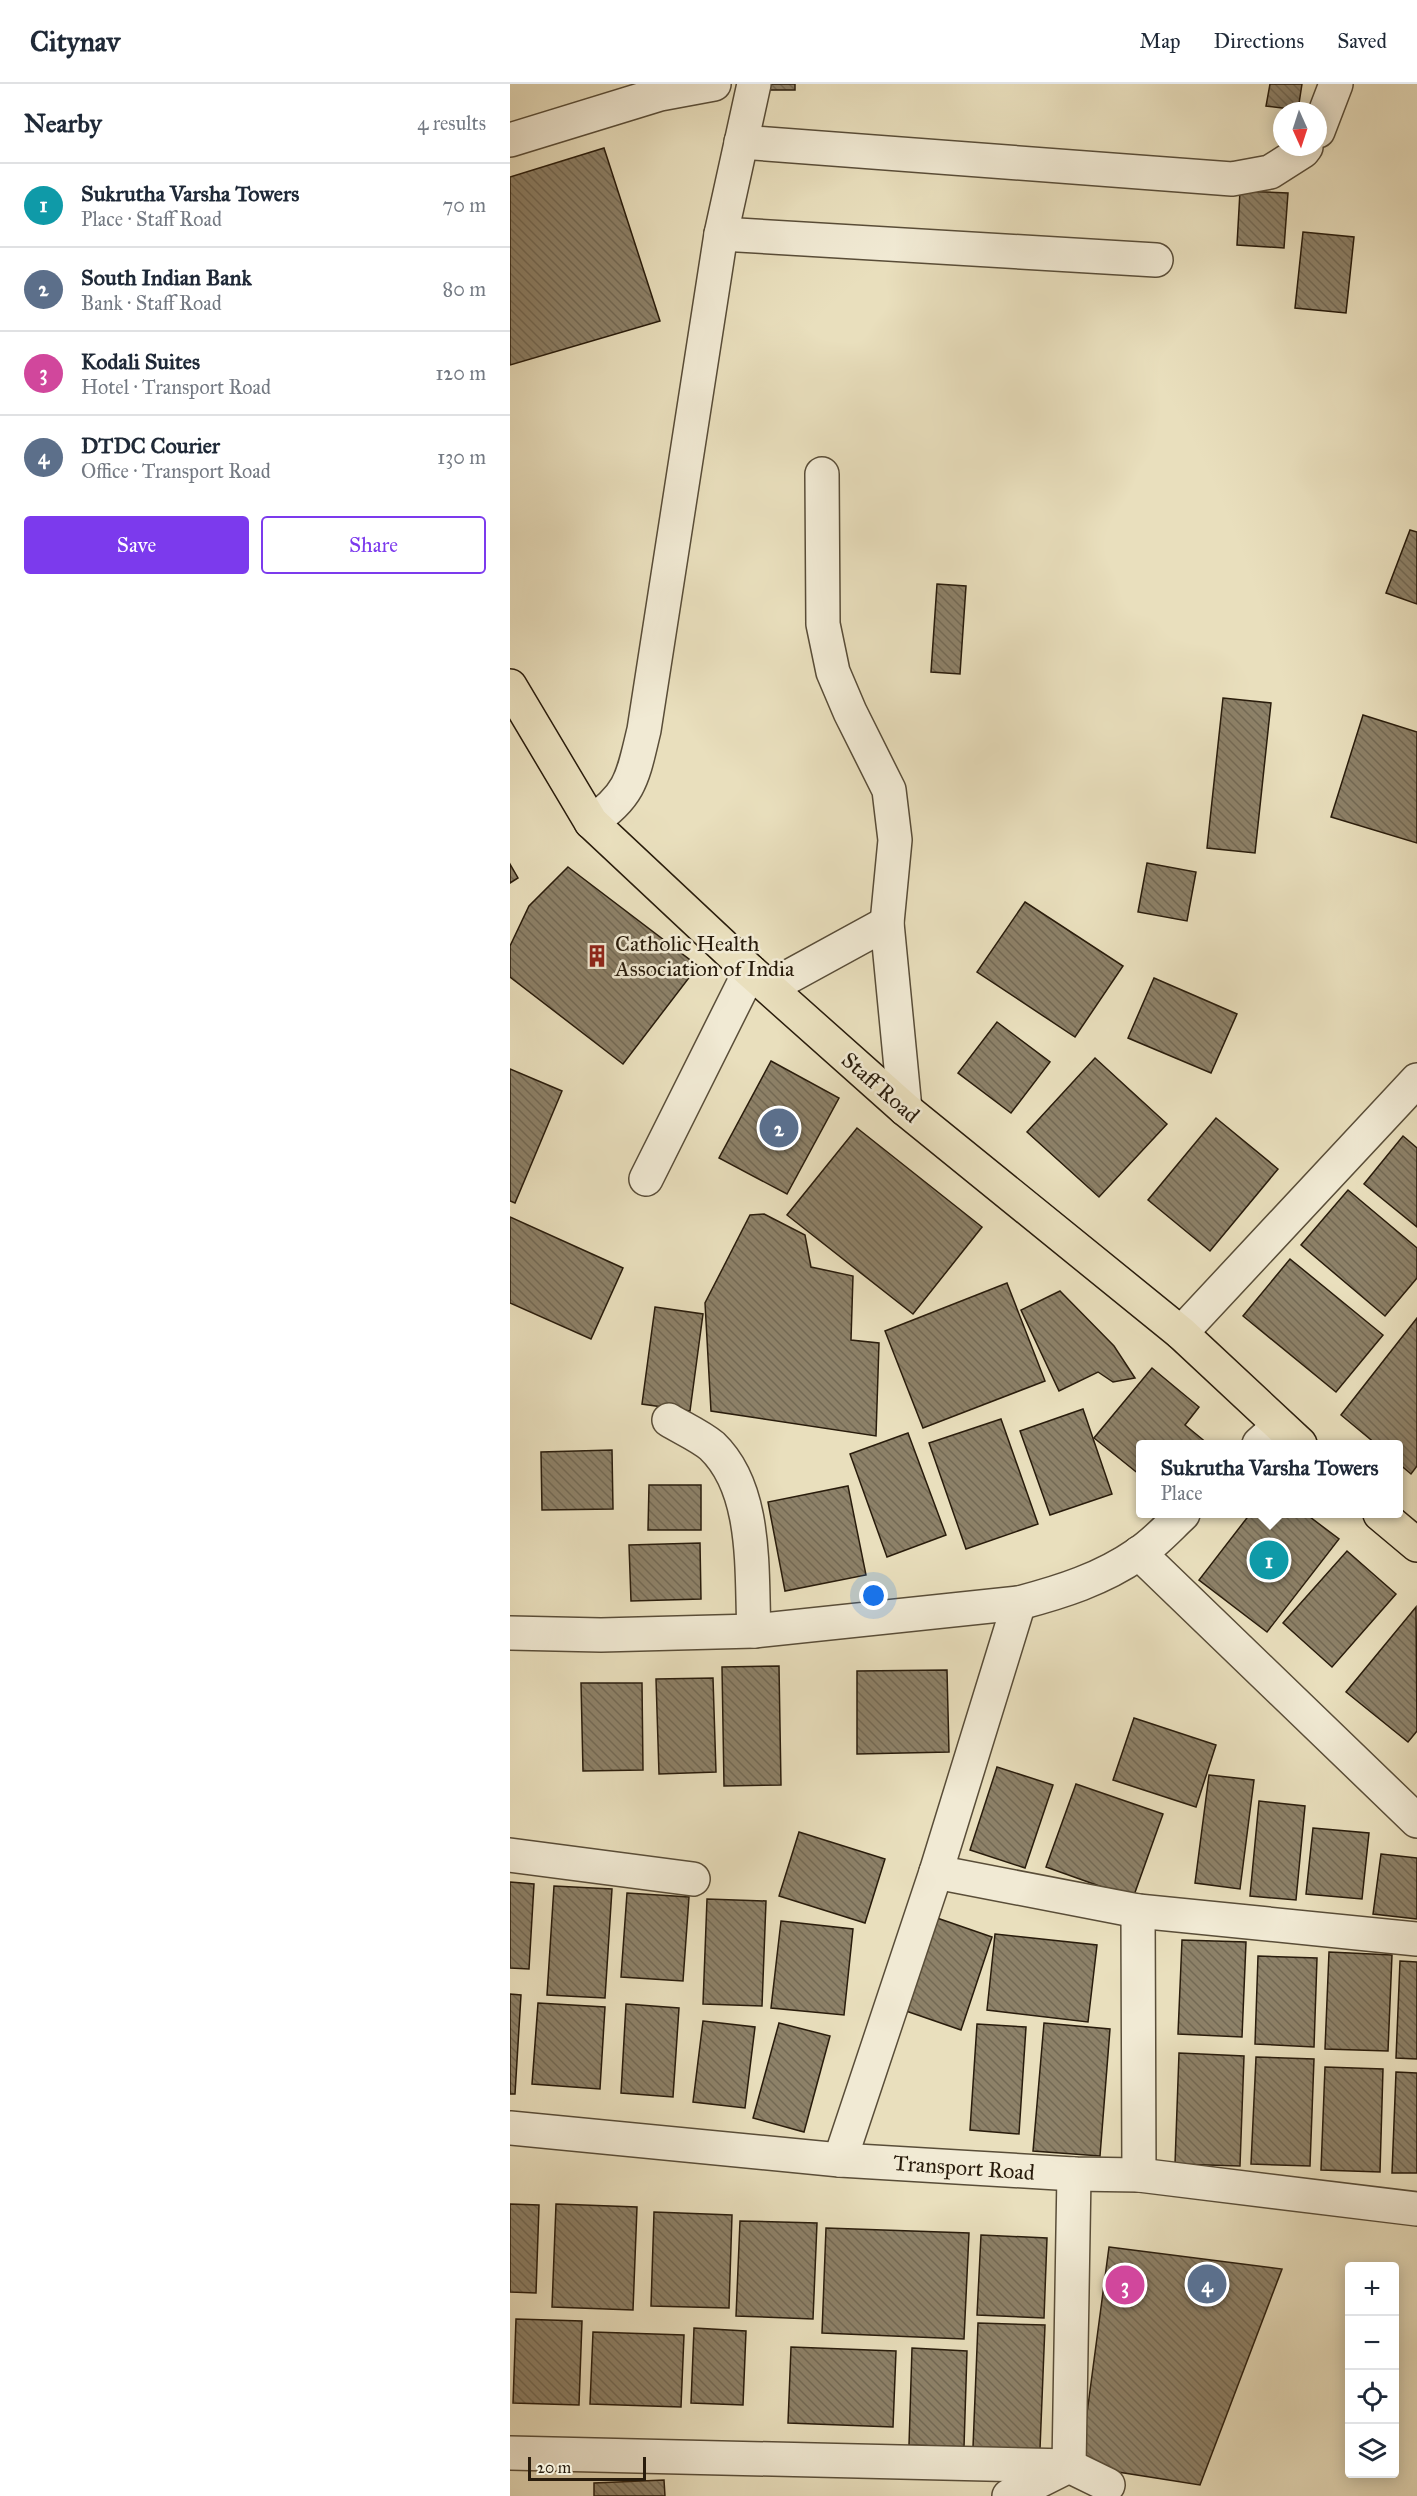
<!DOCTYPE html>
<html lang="en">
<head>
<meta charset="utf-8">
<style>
  :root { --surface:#fff; --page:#f2f2f3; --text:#1f2937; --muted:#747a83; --line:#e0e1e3; --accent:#7c3aed }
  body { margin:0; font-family:"IM FELL Great Primer",serif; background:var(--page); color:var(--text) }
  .controls { position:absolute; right:18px; bottom:18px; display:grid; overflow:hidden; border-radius:6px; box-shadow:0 3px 15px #0003 }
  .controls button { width:54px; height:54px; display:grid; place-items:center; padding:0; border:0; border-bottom:2px solid var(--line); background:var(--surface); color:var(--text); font:30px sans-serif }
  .compass { position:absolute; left:763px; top:18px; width:54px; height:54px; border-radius:50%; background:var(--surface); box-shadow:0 3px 15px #0003; rotate:177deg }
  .scale { position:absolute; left:18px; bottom:15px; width:118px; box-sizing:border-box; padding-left:6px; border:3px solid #291c0c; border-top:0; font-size:16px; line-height:21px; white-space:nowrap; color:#291c0c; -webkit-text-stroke:4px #f1ead4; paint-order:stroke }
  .you { position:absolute; left:364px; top:1512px; width:21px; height:21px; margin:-15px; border:4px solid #fff; border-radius:50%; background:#1a73e8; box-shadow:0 0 0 9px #1a73e833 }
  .badge { display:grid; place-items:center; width:39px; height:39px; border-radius:50%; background:var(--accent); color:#fff; font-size:20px; font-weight:700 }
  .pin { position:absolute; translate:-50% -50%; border:3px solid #fff; box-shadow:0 2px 6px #0006 }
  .popup { position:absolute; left:626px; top:1356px; width:267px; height:78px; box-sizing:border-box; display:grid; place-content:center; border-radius:6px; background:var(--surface); filter:drop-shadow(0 2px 4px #0005); font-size:20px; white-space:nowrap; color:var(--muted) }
  .popup b { font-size:22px; color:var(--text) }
  .popup::after { content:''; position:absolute; left:50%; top:100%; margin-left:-12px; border:12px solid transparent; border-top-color:var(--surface) }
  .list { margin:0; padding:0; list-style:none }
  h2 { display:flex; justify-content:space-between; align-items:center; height:78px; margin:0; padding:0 24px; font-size:26px }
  h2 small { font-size:20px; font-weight:400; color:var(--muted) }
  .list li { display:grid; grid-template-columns:39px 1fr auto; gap:18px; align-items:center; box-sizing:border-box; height:84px; padding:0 24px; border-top:2px solid var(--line) }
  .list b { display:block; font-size:22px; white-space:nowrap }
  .list p { margin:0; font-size:20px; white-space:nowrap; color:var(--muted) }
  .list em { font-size:20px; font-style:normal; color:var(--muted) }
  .actions { display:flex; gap:12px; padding:18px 24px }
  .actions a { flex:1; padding:14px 0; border:2px solid var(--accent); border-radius:6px; text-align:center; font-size:21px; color:var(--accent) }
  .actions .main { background:var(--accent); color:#fff }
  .icon { flex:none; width:33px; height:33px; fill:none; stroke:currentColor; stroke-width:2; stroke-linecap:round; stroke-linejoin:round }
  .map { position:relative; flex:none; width:907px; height:2412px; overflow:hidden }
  header { display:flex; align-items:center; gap:36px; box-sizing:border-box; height:84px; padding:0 30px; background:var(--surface); border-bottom:2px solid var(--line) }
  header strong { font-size:28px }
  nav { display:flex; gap:33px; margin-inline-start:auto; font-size:21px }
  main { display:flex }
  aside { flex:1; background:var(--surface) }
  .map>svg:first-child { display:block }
  .building { fill:url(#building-back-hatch); stroke:#291c0c; stroke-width:1.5 }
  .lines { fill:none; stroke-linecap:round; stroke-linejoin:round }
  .minor-casing { stroke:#594d38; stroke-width:36 }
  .major-casing { stroke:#291c0c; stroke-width:36 }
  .minor { stroke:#f1ead4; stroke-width:33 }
  .major { stroke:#e9dfbd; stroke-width:33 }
  .labels { text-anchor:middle; stroke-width:5; stroke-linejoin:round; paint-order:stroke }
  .poi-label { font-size:22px; fill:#291c0c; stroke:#f1ead4; text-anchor:start }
  .street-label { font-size:22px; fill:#291c0c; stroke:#f1ead4 }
</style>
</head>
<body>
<header>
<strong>Citynav</strong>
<nav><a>Map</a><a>Directions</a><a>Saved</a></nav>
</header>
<main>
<aside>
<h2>Nearby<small>4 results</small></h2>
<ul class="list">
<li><span class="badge" style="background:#0f9aa8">1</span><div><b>Sukrutha Varsha Towers</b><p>Place · Staff Road</p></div><em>70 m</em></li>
<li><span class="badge" style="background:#5c6f8a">2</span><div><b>South Indian Bank</b><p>Bank · Staff Road</p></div><em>80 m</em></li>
<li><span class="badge" style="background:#d1479c">3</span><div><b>Kodali Suites</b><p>Hotel · Transport Road</p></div><em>120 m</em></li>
<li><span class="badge" style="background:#5c6f8a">4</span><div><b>DTDC Courier</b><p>Office · Transport Road</p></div><em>130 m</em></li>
</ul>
<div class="actions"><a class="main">Save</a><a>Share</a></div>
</aside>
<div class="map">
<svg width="907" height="2412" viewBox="0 0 907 2412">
  <defs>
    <pattern id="building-back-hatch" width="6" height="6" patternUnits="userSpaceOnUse" patternTransform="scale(1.5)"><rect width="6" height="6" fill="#8d8168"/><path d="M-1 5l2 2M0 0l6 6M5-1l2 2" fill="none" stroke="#736954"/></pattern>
  </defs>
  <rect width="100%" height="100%" fill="#e9dfbd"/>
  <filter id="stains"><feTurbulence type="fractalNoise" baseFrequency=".00333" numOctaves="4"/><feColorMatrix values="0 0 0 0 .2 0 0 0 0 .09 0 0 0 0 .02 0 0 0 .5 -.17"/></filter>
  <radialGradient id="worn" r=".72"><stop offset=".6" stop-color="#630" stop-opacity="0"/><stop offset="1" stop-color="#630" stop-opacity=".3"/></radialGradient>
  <g class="building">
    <rect x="257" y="0" width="28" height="6"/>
    <polygon points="760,0 792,0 788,26 756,22"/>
    <polygon points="94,64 150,237 0,281 0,93"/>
    <polygon points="730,107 778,109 774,164 727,161"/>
    <polygon points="793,148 844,153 836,229 785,224"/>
    <polygon points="900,446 907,448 907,520 876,509"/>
    <polygon points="427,500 456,502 450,590 421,588"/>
    <polygon points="713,614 761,619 745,769 697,764"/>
    <polygon points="853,631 907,648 907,759 821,733"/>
    <polygon points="637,779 686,788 677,837 628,828"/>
    <polygon points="0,780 8,794 0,799"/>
    <polygon points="58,783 188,882 113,980 0,893 0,862 19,822"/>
    <polygon points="515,818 613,882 565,953 467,888"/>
    <polygon points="644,894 727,930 701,989 618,954"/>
    <polygon points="487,938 540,978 501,1029 448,989"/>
    <polygon points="585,974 657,1040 589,1113 517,1048"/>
    <polygon points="261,977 329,1014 277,1110 209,1074"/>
    <polygon points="0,985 52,1007 5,1119 0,1117"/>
    <polygon points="706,1034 768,1085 700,1167 638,1116"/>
    <polygon points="347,1044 472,1143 403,1230 277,1131"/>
    <polygon points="893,1052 907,1064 907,1143 854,1100"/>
    <polygon points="838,1106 907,1164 907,1194 875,1232 791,1161"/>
    <polygon points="254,1130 295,1151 301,1183 343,1192 341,1256 369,1259 366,1352 201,1327 195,1219 240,1131"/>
    <polygon points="0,1133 113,1184 81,1255 0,1219"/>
    <polygon points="780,1175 873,1251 826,1308 733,1232"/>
    <polygon points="497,1199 535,1297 413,1344 375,1247"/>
    <polygon points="550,1207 604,1262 625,1294 603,1298 588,1288 549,1307 511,1226"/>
    <polygon points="145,1223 193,1230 180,1327 132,1320"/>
    <polygon points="907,1234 907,1382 901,1390 888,1379 888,1360 866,1360 831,1331"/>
    <polygon points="642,1284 689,1323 675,1341 698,1360 630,1360 630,1391 584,1354"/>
    <polygon points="573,1325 602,1410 540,1431 510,1347"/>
    <polygon points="491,1335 528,1440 456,1465 419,1359"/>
    <polygon points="398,1349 436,1451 377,1473 340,1370"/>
    <polygon points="102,1366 103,1425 32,1426 31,1368"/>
    <polygon points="139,1401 191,1401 191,1446 138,1446"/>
    <polygon points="338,1402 356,1491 275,1507 258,1418"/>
    <polygon points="740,1430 796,1430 829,1455 757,1548 689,1496"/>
    <polygon points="190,1459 191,1515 121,1517 119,1461"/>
    <polygon points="837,1467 886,1510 822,1583 773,1539"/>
    <polygon points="906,1523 907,1647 898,1658 836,1608"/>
    <polygon points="269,1582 271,1701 214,1702 212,1583"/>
    <polygon points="437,1586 439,1668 347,1670 347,1587"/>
    <polygon points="203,1594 206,1688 149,1690 146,1595"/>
    <polygon points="71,1599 132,1599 133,1686 73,1687"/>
    <polygon points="624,1634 706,1661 686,1723 603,1696"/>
    <polygon points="487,1683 543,1701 515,1784 460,1766"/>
    <polygon points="699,1691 744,1696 730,1805 685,1799"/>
    <polygon points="566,1700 653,1730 623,1814 536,1783"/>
    <polygon points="749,1717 795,1722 786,1816 740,1812"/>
    <polygon points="803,1744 859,1749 852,1815 796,1810"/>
    <polygon points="289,1748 375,1775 355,1839 269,1812"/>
    <polygon points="871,1770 907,1774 907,1835 863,1830"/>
    <polygon points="0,1798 24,1800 19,1885 0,1884"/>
    <polygon points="44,1802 102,1805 95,1914 37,1911"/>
    <polygon points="117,1809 179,1813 173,1897 111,1893"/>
    <polygon points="197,1815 256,1817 252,1922 193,1920"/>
    <polygon points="427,1834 482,1853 451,1946 396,1927"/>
    <polygon points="271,1837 343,1845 334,1931 261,1924"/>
    <polygon points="485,1850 587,1861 578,1938 477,1926"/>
    <polygon points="672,1856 736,1858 732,1953 668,1950"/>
    <polygon points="819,1868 882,1871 878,1967 815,1965"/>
    <polygon points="748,1872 807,1874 804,1963 745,1960"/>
    <polygon points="890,1877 907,1878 907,1975 886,1974"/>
    <polygon points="0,1910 11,1911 5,2010 0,2010"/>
    <polygon points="28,1919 95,1923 90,2005 22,2000"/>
    <polygon points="116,1920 169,1924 163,2013 111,2009"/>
    <polygon points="193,1937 245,1943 235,2024 183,2018"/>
    <polygon points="269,1939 320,1952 294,2048 243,2034"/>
    <polygon points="534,1939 600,1945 590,2072 523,2067"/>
    <polygon points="467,1940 516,1943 509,2050 460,2046"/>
    <polygon points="669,1969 734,1972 730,2082 665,2080"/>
    <polygon points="746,1973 804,1975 800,2082 741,2080"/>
    <polygon points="815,1983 873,1985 870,2088 811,2086"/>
    <polygon points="886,1988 907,1989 907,2089 882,2089"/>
    <polygon points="0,2120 29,2121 26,2209 0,2208"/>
    <polygon points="46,2120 127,2123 123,2226 42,2223"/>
    <polygon points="144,2128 222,2131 219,2224 141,2222"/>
    <polygon points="230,2137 307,2139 303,2235 226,2232"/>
    <polygon points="316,2144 459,2149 454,2255 312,2249"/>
    <polygon points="471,2151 537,2154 534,2234 467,2231"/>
    <polygon points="599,2163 772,2185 690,2401 570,2382"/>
    <polygon points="6,2235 72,2237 69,2321 3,2319"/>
    <polygon points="468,2239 535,2241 530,2365 463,2363"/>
    <polygon points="184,2244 236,2247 233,2321 181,2319"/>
    <polygon points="83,2248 174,2251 171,2323 80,2320"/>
    <polygon points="281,2263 386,2267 383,2343 278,2339"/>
    <polygon points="402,2264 457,2267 454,2363 399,2361"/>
    <polygon points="154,2396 155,2412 84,2412 84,2399"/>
  </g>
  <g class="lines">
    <g class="minor-casing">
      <g id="minor">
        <polyline points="808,47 826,0"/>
        <polyline points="0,56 150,10 204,0"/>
        <polyline points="231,58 722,95 760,88 793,67 796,63"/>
        <polyline points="211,150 646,176"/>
        <polyline points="312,390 313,540 323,588 340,628 379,706 385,756 377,839 395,1025"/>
        <path d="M81 738C122 711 123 691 134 646L211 150 244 0"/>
        <polyline points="260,903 377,839"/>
        <polyline points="136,1095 240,887"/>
        <polyline points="671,1249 907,996"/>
        <path d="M159 1336C172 1344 190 1352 202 1362 248 1406 241 1488 244 1547"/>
        <polyline points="749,1360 769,1342"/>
        <polyline points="629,1469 907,1737"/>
        <path d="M0 1549 91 1551 244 1547 509 1519C551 1508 592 1495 628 1470 645 1459 659 1443 673 1430"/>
        <polyline points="0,1771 183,1795"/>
        <polyline points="426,1788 628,1827 907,1855"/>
        <polyline points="628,1827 629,2091"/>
        <polyline points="0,2044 330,2076 564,2090 629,2091 907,2125"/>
        <polyline points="330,2076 426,1788 509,1519"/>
        <polyline points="0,2369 559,2382 598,2401"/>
        <polyline points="499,2412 559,2382 564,2090"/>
      </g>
    </g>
    <g class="major-casing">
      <g id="major">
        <polyline points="0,602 81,738 240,887 395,1025 671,1249 790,1360"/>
        <polyline points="870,1430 907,1461"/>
      </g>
    </g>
    <use href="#minor" class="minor"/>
    <use href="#major" class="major"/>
  </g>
  <defs>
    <g id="building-bare" transform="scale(1.8)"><path d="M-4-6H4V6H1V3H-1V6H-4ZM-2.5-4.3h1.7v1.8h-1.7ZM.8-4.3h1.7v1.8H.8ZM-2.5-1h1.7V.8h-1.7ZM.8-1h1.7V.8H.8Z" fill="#8f2418" stroke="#f1ead4" stroke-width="2.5" paint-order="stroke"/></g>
  </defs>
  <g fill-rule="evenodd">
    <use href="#building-bare" x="87" y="872"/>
  </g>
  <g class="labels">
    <g class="poi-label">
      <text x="105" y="867">Catholic Health<tspan x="105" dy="25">Association of India</tspan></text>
    </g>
    <g class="street-label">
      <text transform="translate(371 1003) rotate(41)" y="8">Staff Road</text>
      <text transform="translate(454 2083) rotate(4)" y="8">Transport Road</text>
    </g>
  </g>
  <rect width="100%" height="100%" filter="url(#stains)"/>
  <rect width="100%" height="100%" fill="url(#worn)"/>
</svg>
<div class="controls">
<button>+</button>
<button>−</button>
<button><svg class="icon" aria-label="locate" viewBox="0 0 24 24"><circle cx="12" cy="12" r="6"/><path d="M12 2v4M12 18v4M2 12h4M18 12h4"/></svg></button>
<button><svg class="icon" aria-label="layers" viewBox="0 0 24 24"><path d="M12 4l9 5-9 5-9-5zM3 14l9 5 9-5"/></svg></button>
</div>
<svg class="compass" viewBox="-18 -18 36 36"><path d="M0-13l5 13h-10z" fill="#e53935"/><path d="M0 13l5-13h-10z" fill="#747a83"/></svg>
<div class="scale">20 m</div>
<div class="you"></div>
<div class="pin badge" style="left:759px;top:1476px;background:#0f9aa8">1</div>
<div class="popup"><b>Sukrutha Varsha Towers</b>Place</div>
<div class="pin badge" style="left:269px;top:1044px;background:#5c6f8a">2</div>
<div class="pin badge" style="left:615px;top:2201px;background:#d1479c">3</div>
<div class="pin badge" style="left:697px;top:2200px;background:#5c6f8a">4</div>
</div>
</main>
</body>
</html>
